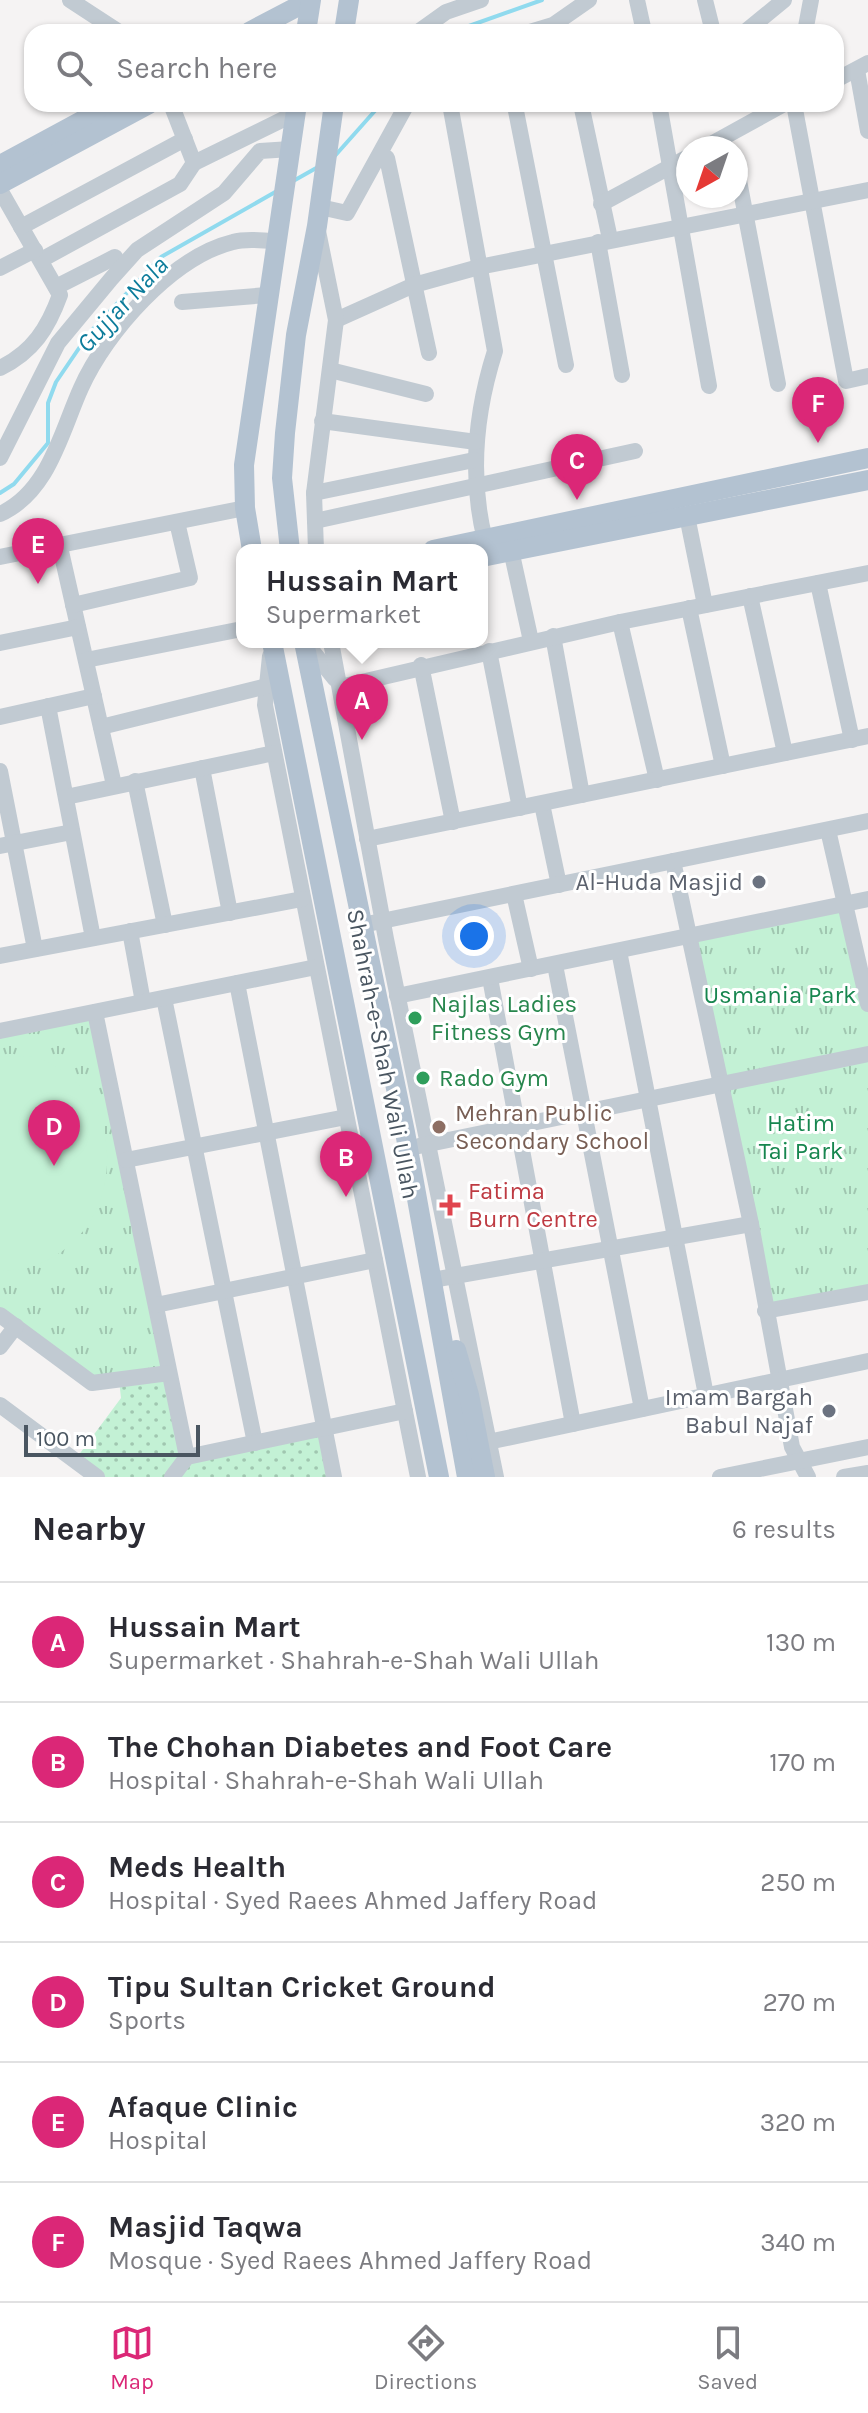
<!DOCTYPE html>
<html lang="en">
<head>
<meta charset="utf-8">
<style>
  :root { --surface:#fff; --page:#f2f2f3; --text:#2b2b33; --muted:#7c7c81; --line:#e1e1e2; --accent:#db2777 }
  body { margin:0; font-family:Karla,sans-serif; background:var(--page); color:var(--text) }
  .compass { position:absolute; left:676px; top:136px; width:72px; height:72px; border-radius:50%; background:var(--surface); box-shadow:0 2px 6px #0004; rotate:220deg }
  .scale { position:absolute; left:24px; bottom:20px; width:176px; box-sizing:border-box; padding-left:8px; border:4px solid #4a5661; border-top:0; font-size:22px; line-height:28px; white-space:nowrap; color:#4a5661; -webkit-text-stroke:6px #fff; paint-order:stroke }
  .you { position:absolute; left:474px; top:936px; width:28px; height:28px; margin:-20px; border:6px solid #fff; border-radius:50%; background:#1a73e8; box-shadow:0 0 0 12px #1a73e833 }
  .badge { display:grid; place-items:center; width:52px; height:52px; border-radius:50%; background:var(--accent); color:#fff; font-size:26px; font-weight:700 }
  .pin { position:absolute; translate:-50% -66px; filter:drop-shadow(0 2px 4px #0008) }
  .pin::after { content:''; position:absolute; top:42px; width:28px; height:24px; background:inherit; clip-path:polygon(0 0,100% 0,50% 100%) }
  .popup { position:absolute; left:236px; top:544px; width:252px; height:104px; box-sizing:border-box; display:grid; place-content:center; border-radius:16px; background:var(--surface); filter:drop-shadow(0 2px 6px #0005); font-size:26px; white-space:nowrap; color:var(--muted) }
  .popup b { font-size:30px; color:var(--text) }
  .popup::after { content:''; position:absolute; left:50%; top:100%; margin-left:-16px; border:16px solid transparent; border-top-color:var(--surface) }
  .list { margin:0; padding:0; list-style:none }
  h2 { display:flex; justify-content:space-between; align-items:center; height:104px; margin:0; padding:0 32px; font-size:34px }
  h2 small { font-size:26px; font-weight:400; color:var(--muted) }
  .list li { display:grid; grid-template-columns:52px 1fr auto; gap:24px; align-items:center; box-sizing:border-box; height:120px; padding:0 32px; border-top:2px solid var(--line) }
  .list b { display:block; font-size:30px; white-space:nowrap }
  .list p { margin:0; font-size:26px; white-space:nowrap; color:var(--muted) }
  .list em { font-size:26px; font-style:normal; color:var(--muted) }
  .icon { flex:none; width:44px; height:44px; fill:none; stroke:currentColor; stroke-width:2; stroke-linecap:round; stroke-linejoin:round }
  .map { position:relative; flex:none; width:868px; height:1477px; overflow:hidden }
  .search { position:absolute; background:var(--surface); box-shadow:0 2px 6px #0004; left:24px; right:24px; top:24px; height:88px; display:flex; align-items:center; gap:20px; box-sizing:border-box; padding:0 28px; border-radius:24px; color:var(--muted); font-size:30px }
  .sheet { height:824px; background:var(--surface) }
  nav { display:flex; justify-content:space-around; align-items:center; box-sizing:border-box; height:112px; border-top:2px solid var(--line); background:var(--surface); font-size:22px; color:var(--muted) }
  nav a { display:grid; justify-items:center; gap:4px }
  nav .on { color:var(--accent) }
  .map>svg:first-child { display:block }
  .grass { fill:url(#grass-dots) }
  .park { fill:url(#park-tufts) }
  .garden { fill:#c3f1d5 }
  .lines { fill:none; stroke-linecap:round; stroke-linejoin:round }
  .stream { stroke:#90daee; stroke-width:4 }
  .minor { stroke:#c1cad2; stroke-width:16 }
  .major { stroke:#b3c2d1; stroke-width:20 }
  .worship-dot { fill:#6b7280; stroke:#fff; stroke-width:3 }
  .leisure-dot { fill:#2e9e5b; stroke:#fff; stroke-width:3 }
  .education-dot { fill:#8d6e63; stroke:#fff; stroke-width:3 }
  .health-dot { fill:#e0444e; stroke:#fff; stroke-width:3 }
  .labels { text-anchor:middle; stroke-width:6; stroke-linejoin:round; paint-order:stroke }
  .worship-label { font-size:24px; fill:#5b616d; stroke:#fff; text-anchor:end }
  .park-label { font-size:24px; fill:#17864f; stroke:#fff }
  .leisure-label { font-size:24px; fill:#27864d; stroke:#fff; text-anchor:start }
  .street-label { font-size:24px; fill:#4a5661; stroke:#fff }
  .education-label { font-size:24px; fill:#785e54; stroke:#fff; text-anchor:start }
  .health-label { font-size:24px; fill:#be3a42; stroke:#fff; text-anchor:start }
  .water-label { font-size:26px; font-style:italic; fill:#0c7c9b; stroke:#fff }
</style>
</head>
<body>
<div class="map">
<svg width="868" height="1477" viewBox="0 0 868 1477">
  <defs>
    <pattern id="grass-dots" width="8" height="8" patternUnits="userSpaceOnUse" patternTransform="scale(2)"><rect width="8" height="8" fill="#c3f1d5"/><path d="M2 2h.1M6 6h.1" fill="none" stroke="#a0c6b0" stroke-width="1.8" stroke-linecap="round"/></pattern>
    <pattern id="park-tufts" width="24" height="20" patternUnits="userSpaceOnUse" patternTransform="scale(2)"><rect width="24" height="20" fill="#c3f1d5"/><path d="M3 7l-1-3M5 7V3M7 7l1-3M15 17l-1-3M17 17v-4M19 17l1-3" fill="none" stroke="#a0c6b0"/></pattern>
  </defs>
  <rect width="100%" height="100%" fill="#f5f3f3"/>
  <polygon class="grass" points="169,1373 187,1457 325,1432 334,1477 97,1477 75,1460 121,1398 119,1380"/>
  <g class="park">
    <polygon points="845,903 868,1007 868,1291 768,1310 690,937"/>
    <polygon points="95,1012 169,1373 92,1383 0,1315 0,1031"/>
  </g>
  <path class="garden" d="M32 1056C147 1093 125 1268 0 1271V1057Z"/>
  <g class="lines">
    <g class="stream">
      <polyline points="452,32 542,0"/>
      <polyline points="333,158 381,104"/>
      <polyline points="295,180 318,167"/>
      <polyline points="0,493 14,484 48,443 48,403 56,382 90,332 161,257 277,191"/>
    </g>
    <g class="minor">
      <polyline points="70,0 119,32"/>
      <polyline points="637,0 644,32"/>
      <polyline points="705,0 713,32"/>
      <polyline points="418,32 446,12 481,0"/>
      <polyline points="530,32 553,25 589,0"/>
      <polyline points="745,32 784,0"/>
      <polyline points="805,32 811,0"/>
      <polyline points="857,70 868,131"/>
      <polyline points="836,80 868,63"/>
      <path d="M450 104 495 351C475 414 469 476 485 540"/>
      <polyline points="522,104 515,106 566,365"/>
      <polyline points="581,104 610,239"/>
      <polyline points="659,104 709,386"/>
      <polyline points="794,104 846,381 868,376"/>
      <polyline points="704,148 784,104"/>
      <polyline points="387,158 429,353"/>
      <polyline points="194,163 296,113"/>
      <polyline points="736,165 778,384"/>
      <path d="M0 190 60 295C48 328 33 352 0 368"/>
      <polyline points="601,204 688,157"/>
      <polyline points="320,207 347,213 407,104"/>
      <polyline points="21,227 185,139"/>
      <polyline points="598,242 622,375"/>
      <polyline points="41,260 180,184 194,163 171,104"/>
      <polyline points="0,268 35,250"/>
      <polyline points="56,287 115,257"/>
      <polyline points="182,302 267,295"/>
      <polyline points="336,320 414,285 479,267 868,190"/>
      <polyline points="330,370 426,394"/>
      <polyline points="322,421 476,442"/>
      <polyline points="0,458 58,343 111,279 137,250 224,193 260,151 291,149"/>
      <polyline points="314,493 474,460"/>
      <path d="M0 514C49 492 61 432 81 388 106 332 172 257 233 242 247 238 263 241 276 241"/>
      <polyline points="687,516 705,605"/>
      <polyline points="315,521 635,451"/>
      <polyline points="60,547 114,785"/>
      <polyline points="316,550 314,493 336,320 318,231"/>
      <polyline points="511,550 531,641"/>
      <polyline points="0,557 245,508"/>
      <polyline points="818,583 852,740"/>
      <polyline points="750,596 785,753"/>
      <polyline points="73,605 190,578 177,522"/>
      <polyline points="689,608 723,766"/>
      <polyline points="620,622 657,780"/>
      <polyline points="553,636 582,795"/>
      <polyline points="305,642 335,679"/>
      <polyline points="331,642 386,939 496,1477"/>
      <polyline points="0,643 78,627"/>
      <polyline points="489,651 520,808"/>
      <polyline points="270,656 265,705 418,1477"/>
      <polyline points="86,660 242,629"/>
      <polyline points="421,665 453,822"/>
      <polyline points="340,687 620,622 868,573"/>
      <polyline points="48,706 93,938"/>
      <polyline points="0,717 94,696"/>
      <polyline points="101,727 267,686"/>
      <polyline points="202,768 230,913"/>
      <polyline points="0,771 35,949"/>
      <polyline points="135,781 165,925"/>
      <polyline points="66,797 274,753"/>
      <polyline points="542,804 559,885"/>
      <polyline points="828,830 868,1004"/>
      <polyline points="367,839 868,736"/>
      <polyline points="0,846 72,832"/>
      <polyline points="673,861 751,1224 792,1447 808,1477"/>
      <polyline points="514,894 531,969"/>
      <polyline points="372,923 868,821"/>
      <polyline points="130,931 143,1002"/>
      <polyline points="619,951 706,1395"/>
      <polyline points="0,956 302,899"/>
      <polyline points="555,965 642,1409"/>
      <polyline points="490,978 573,1424"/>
      <polyline points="237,983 334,1477"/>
      <polyline points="397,996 868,899"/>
      <polyline points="164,998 255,1443"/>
      <polyline points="95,1012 187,1457"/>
      <polyline points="0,1031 316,967"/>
      <polyline points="419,1146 868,1054"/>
      <polyline points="126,1160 346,1117"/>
      <polyline points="432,1280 751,1224"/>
      <polyline points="156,1305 375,1260"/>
      <polyline points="765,1311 868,1292"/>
      <polyline points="0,1315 92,1383 169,1373"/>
      <polyline points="0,1347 16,1326"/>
      <polyline points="0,1405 97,1477"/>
      <polyline points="488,1442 868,1361"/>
      <polyline points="172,1477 187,1457 405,1411"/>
      <polyline points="720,1477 868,1447"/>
      <polyline points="844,1477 868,1473"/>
    </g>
    <g class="major">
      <polyline points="249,32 310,0"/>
      <polyline points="306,32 311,0"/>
      <polyline points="344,32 349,0"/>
      <polyline points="0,165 113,104"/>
      <polyline points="0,184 149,104"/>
      <polyline points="252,550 245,508 244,465 297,104"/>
      <polyline points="290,550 282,478 285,433 296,335 317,226 334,104"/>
      <polyline points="433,550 868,458"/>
      <polyline points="482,557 868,480"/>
      <polyline points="272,642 439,1477"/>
      <polyline points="304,642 405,1132 467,1477"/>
      <polyline points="456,1350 469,1395 485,1477"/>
    </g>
  </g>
  <g class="worship-dot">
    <circle cx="759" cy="882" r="8"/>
    <circle cx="829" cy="1411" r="8"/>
  </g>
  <g class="leisure-dot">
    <circle cx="415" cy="1018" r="8"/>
    <circle cx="423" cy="1078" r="8"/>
  </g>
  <circle class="education-dot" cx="439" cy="1127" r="8"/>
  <path class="health-dot" d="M446 1193h8v8h8v8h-8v8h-8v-8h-8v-8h8z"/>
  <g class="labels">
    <g class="worship-label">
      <text x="743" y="890">Al-Huda Masjid</text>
      <text x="813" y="1405">Imam Bargah<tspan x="813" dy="28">Babul Najaf</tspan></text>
    </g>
    <g class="park-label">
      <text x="780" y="1003">Usmania Park</text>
      <text x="801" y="1131">Hatim<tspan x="801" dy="28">Tai Park</tspan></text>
    </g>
    <g class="leisure-label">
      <text x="431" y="1012">Najlas Ladies<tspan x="431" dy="28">Fitness Gym</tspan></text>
      <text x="439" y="1086">Rado Gym</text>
    </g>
    <g class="street-label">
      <text transform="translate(383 1054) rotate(79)" y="8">Shahrah-e-Shah Wali Ullah</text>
    </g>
    <g class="education-label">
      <text x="455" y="1121">Mehran Public<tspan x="455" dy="28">Secondary School</tspan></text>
    </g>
    <g class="health-label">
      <text x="468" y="1199">Fatima<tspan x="468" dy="28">Burn Centre</tspan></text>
    </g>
    <g class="water-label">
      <text transform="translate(122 304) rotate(-47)" y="9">Gujjar Nala</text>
    </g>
  </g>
</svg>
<svg class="compass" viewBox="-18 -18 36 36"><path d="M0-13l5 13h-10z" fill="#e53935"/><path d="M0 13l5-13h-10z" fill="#7c7c81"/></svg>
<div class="scale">100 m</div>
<div class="you"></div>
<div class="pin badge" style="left:362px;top:740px">A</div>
<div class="popup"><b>Hussain Mart</b>Supermarket</div>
<div class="pin badge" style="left:346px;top:1197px">B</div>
<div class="pin badge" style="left:577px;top:500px">C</div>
<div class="pin badge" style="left:54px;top:1166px">D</div>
<div class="pin badge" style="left:38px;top:584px">E</div>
<div class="pin badge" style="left:818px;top:443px">F</div>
<div class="search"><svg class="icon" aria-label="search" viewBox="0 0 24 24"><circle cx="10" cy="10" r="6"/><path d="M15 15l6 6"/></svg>Search here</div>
</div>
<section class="sheet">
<h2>Nearby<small>6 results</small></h2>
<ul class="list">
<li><span class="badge">A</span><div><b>Hussain Mart</b><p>Supermarket · Shahrah-e-Shah Wali Ullah</p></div><em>130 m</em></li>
<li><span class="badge">B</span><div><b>The Chohan Diabetes and Foot Care</b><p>Hospital · Shahrah-e-Shah Wali Ullah</p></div><em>170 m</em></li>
<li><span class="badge">C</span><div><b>Meds Health</b><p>Hospital · Syed Raees Ahmed Jaffery Road</p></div><em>250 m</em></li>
<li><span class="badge">D</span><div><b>Tipu Sultan Cricket Ground</b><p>Sports</p></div><em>270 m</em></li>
<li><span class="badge">E</span><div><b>Afaque Clinic</b><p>Hospital</p></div><em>320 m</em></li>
<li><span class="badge">F</span><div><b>Masjid Taqwa</b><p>Mosque · Syed Raees Ahmed Jaffery Road</p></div><em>340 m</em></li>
</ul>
</section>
<nav>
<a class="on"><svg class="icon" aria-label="map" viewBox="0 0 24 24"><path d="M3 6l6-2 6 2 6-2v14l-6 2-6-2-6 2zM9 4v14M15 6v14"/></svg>Map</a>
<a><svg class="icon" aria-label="directions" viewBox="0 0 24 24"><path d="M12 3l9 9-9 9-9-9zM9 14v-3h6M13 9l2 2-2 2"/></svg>Directions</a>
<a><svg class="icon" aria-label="saved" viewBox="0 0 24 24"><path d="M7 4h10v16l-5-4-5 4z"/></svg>Saved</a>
</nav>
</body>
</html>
